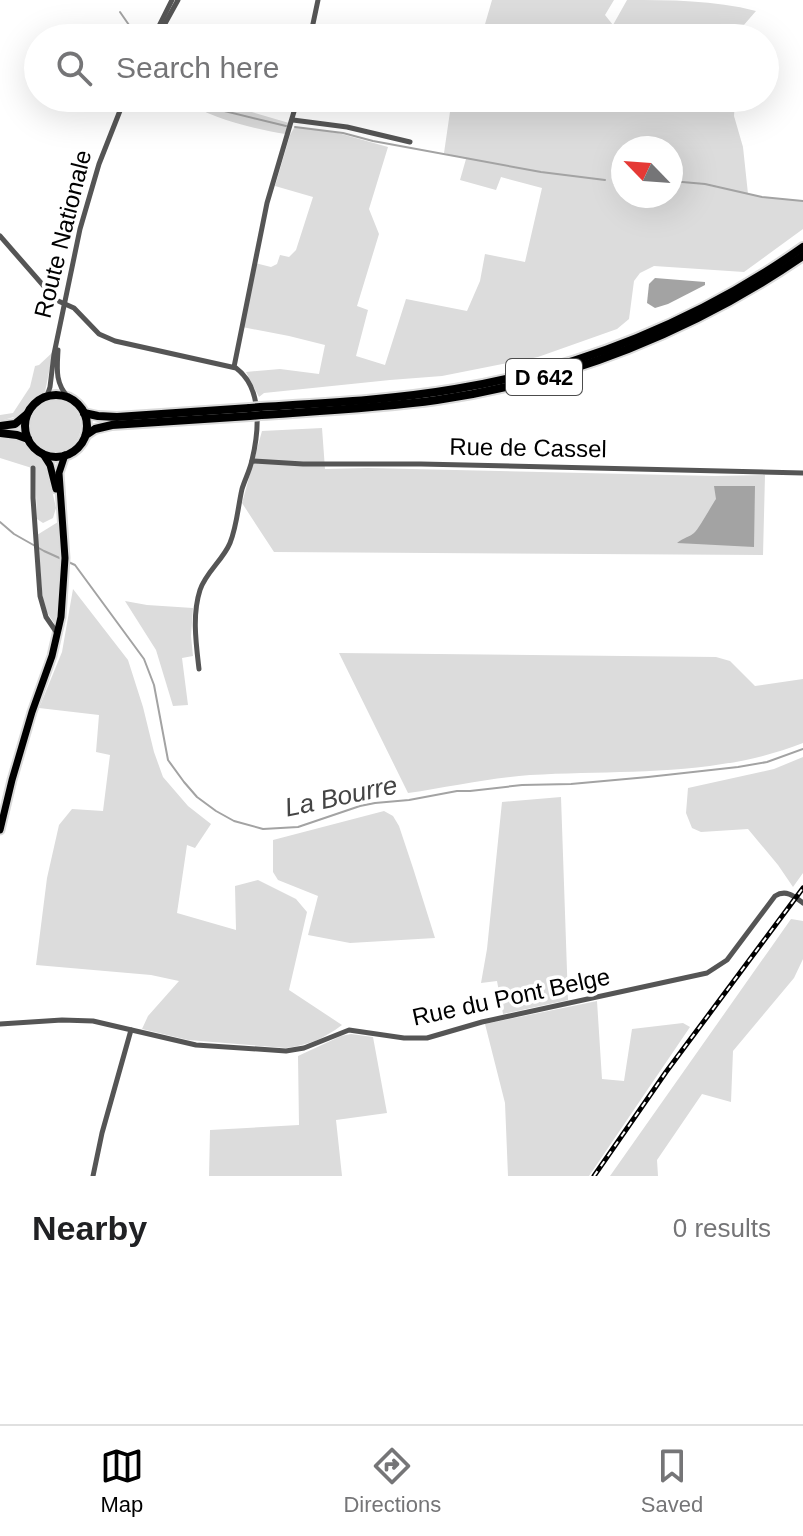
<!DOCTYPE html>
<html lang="en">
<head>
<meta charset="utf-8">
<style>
  :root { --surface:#fff; --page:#f6f6f6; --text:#202124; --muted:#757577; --line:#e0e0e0; --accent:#000 }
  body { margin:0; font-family:Arial,sans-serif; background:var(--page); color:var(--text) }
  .compass { position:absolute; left:611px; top:136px; width:72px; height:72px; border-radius:50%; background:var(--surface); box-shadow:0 8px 32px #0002; rotate:295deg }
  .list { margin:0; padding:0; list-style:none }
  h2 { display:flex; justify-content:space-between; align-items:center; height:104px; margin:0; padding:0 32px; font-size:34px }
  h2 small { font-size:26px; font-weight:400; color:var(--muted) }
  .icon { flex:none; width:44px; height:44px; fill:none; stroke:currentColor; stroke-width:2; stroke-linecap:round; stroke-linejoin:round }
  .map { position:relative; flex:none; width:803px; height:1176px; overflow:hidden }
  .search { position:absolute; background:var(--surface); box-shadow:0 8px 32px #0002; left:24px; right:24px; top:24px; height:88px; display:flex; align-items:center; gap:20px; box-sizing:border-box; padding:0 28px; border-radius:44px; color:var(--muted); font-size:30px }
  .sheet { height:248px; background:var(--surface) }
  nav { display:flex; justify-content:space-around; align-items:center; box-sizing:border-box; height:112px; border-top:2px solid var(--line); background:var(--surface); font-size:22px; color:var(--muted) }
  nav a { display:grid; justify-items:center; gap:4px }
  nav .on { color:var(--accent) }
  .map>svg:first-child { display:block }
  .green { fill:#dcdcdc; fill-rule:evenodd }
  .water { fill:#a3a3a3 }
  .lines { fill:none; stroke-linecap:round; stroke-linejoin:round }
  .stream { stroke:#a3a3a3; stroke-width:2 }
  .major-casing { stroke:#dbdbdb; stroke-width:11 }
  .highway-casing { stroke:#dbdbdb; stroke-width:12 }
  .minor { stroke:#555; stroke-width:5 }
  .major { stroke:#000; stroke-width:7 }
  .highway { stroke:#000; stroke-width:8 }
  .rail-casing { stroke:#000; stroke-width:5 }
  .rail { stroke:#fff; stroke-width:2; stroke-dasharray:6; stroke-linecap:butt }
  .highway-bridge-casing { stroke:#dbdbdb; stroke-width:12; stroke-linecap:butt }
  .highway-bridge { stroke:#000; stroke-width:8 }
  .labels { text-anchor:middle; stroke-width:7; stroke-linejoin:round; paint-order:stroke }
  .shield { fill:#fff; stroke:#4c4c4c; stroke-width:2 }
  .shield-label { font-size:22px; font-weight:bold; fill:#000 }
  .street-label { font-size:24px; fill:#000; stroke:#fff }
  .water-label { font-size:26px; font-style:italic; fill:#444; stroke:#fff }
</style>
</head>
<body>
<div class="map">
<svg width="803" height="1176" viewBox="0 0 803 1176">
  <rect width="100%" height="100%" fill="#fff"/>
  <g class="green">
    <path d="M492 0H614L605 15 613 25 627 0C670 0 714 0 756 11L743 26 738 38H481Z"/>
    <path d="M182 98H204L289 123 285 134C252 128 209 119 182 98Z"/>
    <path d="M452 98H735L734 116 743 147 748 194 762 197 803 201V229L744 272 654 266 640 273 634 281 629 319 617 329 538 357 442 376 390 380 264 393 259 397 246 372 280 369 319 374 325 345 289 336 242 327 255 263 271 267 277 264 280 255 289 257 296 250 313 197 275 186 290 135 294 128 299 127 338 133 388 147 369 209 379 234 357 306 368 310 356 356 385 365 406 299 467 311 480 281 485 254 525 262 542 188 501 177 496 190 460 180 466 159 444 153ZM623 148H671V196H623Z"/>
    <polygon points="53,352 45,392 31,399 21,415 0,421 0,415 13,413 30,387 35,366 39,365"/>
    <circle cx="55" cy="426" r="26"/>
    <polygon points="322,428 325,469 368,468 715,476 765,475 763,555 274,552 242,503 262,431"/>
    <polygon points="0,437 23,440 45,459 56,508 53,518 43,523 37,519 35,469 0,458"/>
    <polygon points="58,522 63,569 56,616 54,623 44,608 43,602 37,535"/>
    <path d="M73 589 128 660 143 707 154 752 163 777 188 806 211 824 195 848 187 845 177 913 236 930 235 886 258 880 296 899 307 912 289 990 342 1025C323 1039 309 1045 286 1048L188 1040 142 1029 148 1016 179 981 151 975 36 965 47 878 59 825 72 809 103 811 110 755 96 752 99 715 39 708 62 652Z"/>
    <polygon points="125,601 147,605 193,608 191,636 193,656 182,658 188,705 173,706 156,650"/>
    <path d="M339 653 716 657 730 661 755 686 803 679V743C717 777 621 770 530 775 489 778 448 787 408 793Z"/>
    <polygon points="803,757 803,873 793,887 778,865 748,829 701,832 692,828 686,813 688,788 774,769"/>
    <polygon points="561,797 568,1000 503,1014 497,981 481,983 487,949 502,802"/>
    <polygon points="384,811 393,816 399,826 413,868 435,938 350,943 308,935 318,896 278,880 273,872 273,840"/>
    <polygon points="791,919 803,921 803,959 794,978 733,1051 731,1102 702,1094 657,1160 658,1176 610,1176"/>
    <polygon points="597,1001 602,1079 624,1081 632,1029 683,1023 690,1027 589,1176 508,1176 505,1103 485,1024"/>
    <polygon points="351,1034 373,1037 387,1113 336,1120 342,1176 209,1176 210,1130 299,1125 298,1056 341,1036"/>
  </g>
  <g class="water">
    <polygon points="655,278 705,282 705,285 668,304 655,308 647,303 649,284"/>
    <path d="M714 486H755L754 547 677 543C683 538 691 536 694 533 699 529 711 506 716 499Z"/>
  </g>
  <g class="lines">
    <g class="stream">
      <polyline points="120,12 138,38"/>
      <polyline points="193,98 208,107 286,126"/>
      <polyline points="295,127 343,133 373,141 541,172 605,180"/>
      <polyline points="671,181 705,184 762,197 803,201"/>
      <polyline points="614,184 623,183"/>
      <polyline points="0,522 14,534 44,551 75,565 144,659 154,685 168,760 184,782 197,797 216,811 234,821 263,829 298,827 360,806 375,803 409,800 457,791 470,791 522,785 571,784 648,777 738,767 767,762 803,749"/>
    </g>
    <g class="major-casing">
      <g id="major">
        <polyline points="43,454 50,465 56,489"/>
        <polyline points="0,830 12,780 32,712 52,656 61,617 65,558 59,473 65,455"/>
      </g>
    </g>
    <g class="highway-casing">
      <g id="highway">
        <circle cx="56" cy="426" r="31"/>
        <path d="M260 407C325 403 391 400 455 389 579 369 700 320 803 247"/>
        <polyline points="84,413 98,416 117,417 250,408"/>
        <path d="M261 415C319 411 379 408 437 400 568 381 694 331 803 256"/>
        <polyline points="0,426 15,424 27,414"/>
        <polyline points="0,433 17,435 28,439"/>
        <polyline points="86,435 95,429 112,425 250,416"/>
      </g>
    </g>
    <g class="minor">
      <polyline points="153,38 172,0"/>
      <polyline points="157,38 178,0"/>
      <polyline points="310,38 318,0"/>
      <polyline points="293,120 347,127 410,142"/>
      <path d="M0 236 56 300 74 308 99 334 115 341 236 368C263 388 259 431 252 460 250 470 245 479 242 489 238 506 237 526 230 543 223 560 206 572 200 590 192 615 196 643 199 669"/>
      <path d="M58 350C57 369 55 383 68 397"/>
      <polyline points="234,367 267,203 298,98"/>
      <polyline points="47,396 50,387 54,354 80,229 99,164 125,98"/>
      <polyline points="252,461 303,464 421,464 803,473"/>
      <polyline points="33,468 33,498 40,596 46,617 57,633"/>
      <path d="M0 1024 62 1020 93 1021 196 1045 286 1051 304 1048 349 1030 404 1038H427L482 1022 707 973 727 960 775 896C786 889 794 896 803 903"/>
      <polyline points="93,1176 102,1133 131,1030"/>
    </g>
    <use href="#major" class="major"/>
    <use href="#highway" class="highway"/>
    <g class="rail-casing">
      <polyline id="rail" points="594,1176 666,1072 803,888"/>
    </g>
    <use href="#rail" class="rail"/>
    <g class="highway-bridge-casing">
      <g id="highway-bridge">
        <polyline points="250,408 260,407"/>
        <polyline points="250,416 261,415"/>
      </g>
    </g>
    <use href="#highway-bridge" class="highway-bridge"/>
  </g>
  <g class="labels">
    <rect class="shield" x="506" y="359" width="76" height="36" rx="6"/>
    <g class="shield-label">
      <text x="544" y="385">D 642</text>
    </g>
    <g class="street-label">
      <text transform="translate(63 234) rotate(-76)" y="8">Route Nationale</text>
      <text transform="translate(528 448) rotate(1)" y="8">Rue de Cassel</text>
      <text transform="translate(511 997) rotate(-12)" y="8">Rue du Pont Belge</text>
    </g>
    <g class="water-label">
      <text transform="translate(341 796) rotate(-12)" y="9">La Bourre</text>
    </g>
  </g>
</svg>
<svg class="compass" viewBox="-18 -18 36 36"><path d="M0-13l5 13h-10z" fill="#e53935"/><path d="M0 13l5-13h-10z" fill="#757577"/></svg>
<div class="search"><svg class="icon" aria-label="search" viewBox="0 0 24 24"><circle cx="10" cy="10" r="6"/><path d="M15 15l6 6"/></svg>Search here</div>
</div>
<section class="sheet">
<h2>Nearby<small>0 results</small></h2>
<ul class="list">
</ul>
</section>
<nav>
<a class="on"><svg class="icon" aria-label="map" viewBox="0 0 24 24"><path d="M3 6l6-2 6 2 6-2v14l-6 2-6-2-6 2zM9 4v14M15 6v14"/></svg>Map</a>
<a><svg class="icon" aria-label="directions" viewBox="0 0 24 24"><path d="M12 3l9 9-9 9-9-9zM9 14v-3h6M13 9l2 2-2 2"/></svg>Directions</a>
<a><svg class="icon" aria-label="saved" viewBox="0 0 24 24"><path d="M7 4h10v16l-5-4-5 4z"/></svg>Saved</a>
</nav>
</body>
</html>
